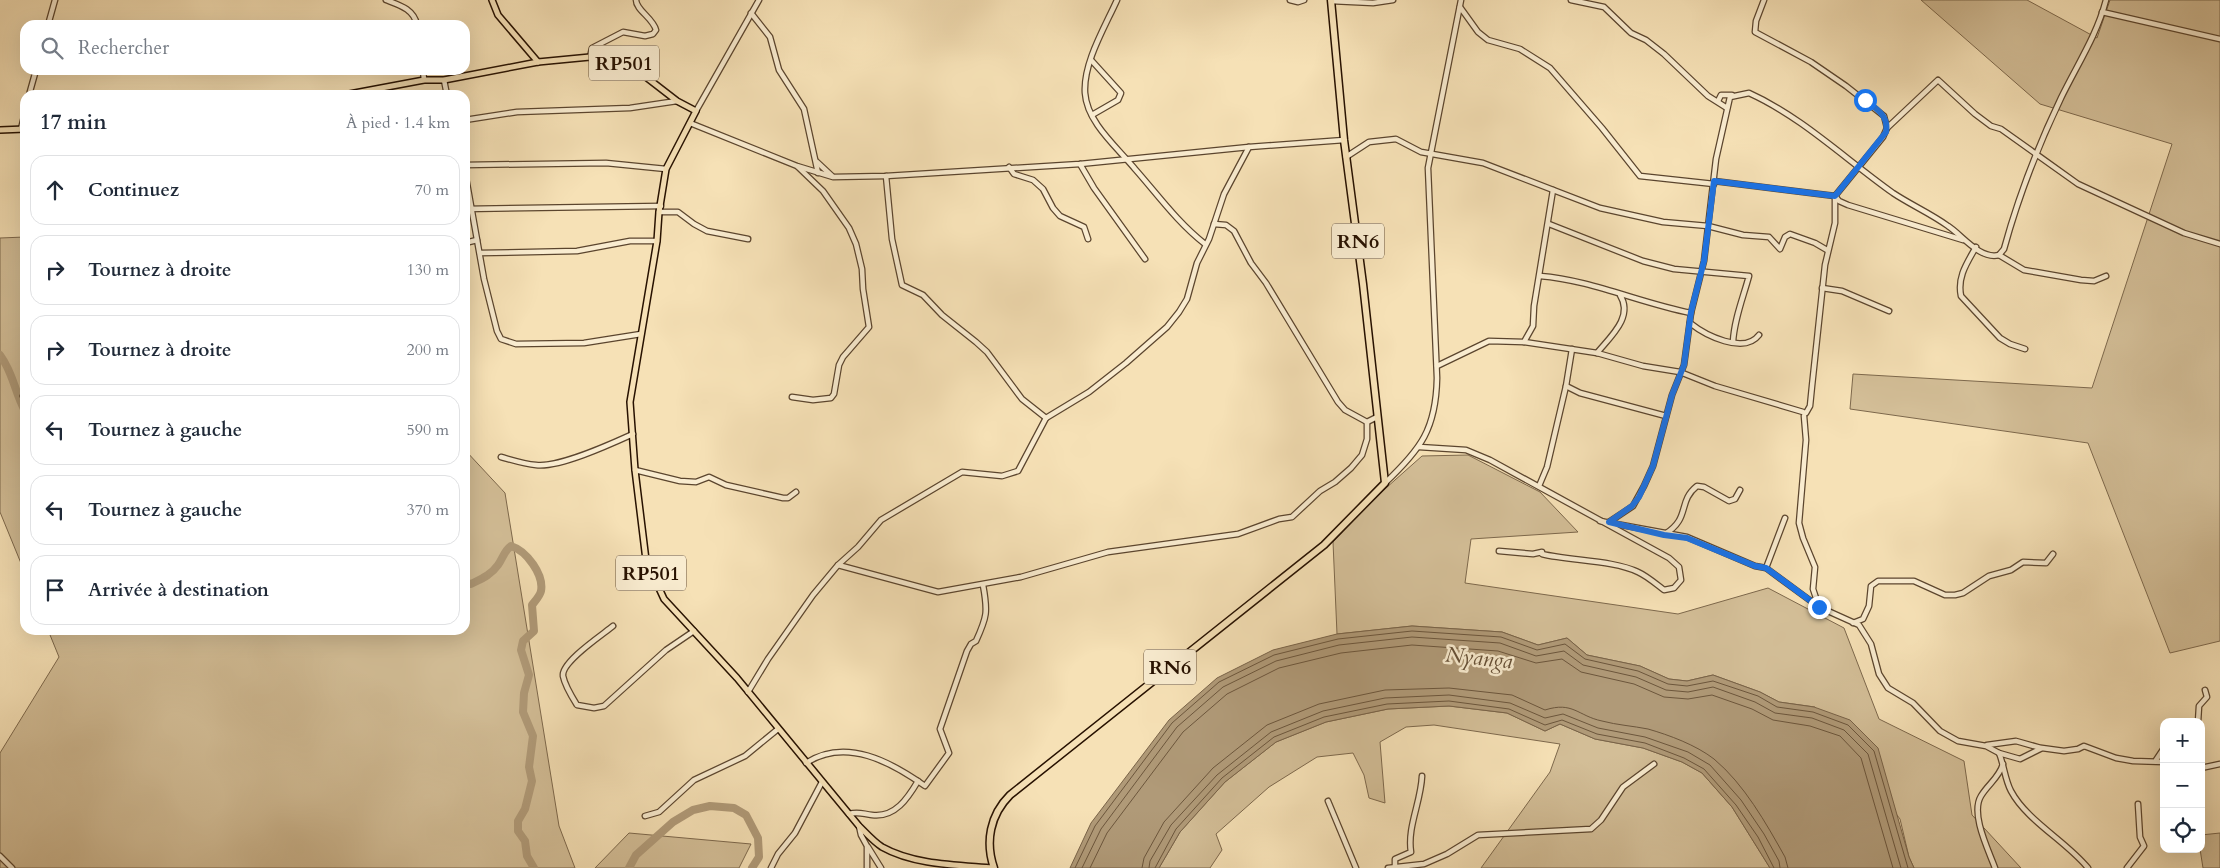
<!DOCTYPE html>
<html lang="fr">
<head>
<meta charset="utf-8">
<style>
  :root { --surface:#fff; --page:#f2f2f3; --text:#1f2937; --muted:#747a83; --line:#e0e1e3 }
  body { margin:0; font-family:Cardo,serif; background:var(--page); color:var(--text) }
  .controls { position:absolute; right:15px; bottom:15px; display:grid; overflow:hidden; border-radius:10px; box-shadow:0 5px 20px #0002 }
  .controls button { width:45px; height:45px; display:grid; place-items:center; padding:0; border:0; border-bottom:1px solid var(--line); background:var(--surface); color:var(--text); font:25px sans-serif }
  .stop { position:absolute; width:15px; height:15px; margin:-11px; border:4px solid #1a73e8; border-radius:50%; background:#fff }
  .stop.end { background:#1a73e8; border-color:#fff; box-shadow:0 1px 5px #0008 }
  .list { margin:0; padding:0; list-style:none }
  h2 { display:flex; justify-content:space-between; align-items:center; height:65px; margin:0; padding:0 20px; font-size:21px }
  h2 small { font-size:16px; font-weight:400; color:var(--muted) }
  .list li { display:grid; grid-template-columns:32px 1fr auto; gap:15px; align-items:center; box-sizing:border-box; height:70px; margin:0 10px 10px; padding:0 10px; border:1px solid var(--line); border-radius:15px }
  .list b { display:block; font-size:19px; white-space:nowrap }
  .list em { font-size:16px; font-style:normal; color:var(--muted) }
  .icon { flex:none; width:28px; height:28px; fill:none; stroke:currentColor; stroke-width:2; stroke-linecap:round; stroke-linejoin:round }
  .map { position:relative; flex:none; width:2220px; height:868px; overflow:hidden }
  .search { position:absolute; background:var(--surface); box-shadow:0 5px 20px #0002; left:20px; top:20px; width:450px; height:55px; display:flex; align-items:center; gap:12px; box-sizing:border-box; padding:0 18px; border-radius:15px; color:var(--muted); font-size:19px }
  .panel { position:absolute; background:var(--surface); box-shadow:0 5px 20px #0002; left:20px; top:90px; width:450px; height:545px; border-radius:15px }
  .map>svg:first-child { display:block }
  .green { fill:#d3be97; stroke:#7d684c }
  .water { fill:#b09a78; stroke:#796348 }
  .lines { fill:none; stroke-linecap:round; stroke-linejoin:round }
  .shore { stroke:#6c563c; stroke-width:1 }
  .river { stroke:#b09a78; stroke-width:8 }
  .minor-casing { stroke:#5b452e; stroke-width:7 }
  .major-casing { stroke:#271100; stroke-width:8 }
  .highway-casing { stroke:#271100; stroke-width:9 }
  .minor { stroke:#f9ecd0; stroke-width:4.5 }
  .major { stroke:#f6e1b6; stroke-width:5 }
  .highway { stroke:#f6e1b6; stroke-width:6 }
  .route { stroke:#1a73e8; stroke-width:6 }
  .labels { text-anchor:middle; stroke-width:5; stroke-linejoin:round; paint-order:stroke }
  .shield { fill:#f9ecd0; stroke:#66533e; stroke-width:1 }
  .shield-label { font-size:20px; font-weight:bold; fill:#271100 }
  .water-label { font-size:22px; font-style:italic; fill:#654f36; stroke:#f9ecd0 }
</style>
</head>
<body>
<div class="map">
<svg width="2220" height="868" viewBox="0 0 2220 868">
  <rect width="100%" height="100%" fill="#f6e1b6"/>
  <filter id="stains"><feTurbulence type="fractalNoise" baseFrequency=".004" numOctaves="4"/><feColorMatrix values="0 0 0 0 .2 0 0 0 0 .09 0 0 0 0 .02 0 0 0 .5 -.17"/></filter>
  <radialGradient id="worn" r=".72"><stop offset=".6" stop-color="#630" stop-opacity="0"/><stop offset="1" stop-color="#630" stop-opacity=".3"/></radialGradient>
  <g class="green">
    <polygon points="1921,0 2027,0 2097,38 2110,0 2220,0 2220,641 2170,653 2088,443 1850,409 1853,374 2092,388 2172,144 2040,104"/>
    <polygon points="25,237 25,573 0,512 0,238"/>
    <polygon points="465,450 505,493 559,826 575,868 0,868 0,753 59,657 48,630 465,630"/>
    <polygon points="1468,455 1540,492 1578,532 1471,539 1465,583 1678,614 1768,588 1844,628 1879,719 1964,761 1972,815 2021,868 1914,868 1909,857 1900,819 1815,707 1779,702 1760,692 1713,675 1687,681 1669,679 1640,666 1587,655 1567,638 1538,645 1502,632 1412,626 1337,634 1333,542 1368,504 1422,456"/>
    <polygon points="1449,706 1507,713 1545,731 1560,724 1595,739 1643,748 1682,762 1702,773 1732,807 1770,868 1481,868 1550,772 1560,744 1434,725 1406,727 1380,742 1385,803 1369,798 1364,775 1353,753 1317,757 1269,787 1216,834 1222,850 1210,868 1159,868 1180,832 1225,782 1276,742 1326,722 1388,709"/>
    <polygon points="629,833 751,844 739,868 595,868"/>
    <polygon points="2220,833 2220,868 2203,868 2200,849 2201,835"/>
  </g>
  <polygon class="water" points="1412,626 1502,632 1538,645 1567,638 1587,655 1640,666 1669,679 1687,681 1713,675 1760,692 1779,702 1814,707 1850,720 1878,748 1909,857 1914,868 1770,868 1732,807 1702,773 1682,762 1643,748 1595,739 1560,724 1545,731 1507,713 1449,706 1388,709 1326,722 1276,742 1225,782 1180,832 1159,868 1070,868 1091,823 1169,720 1217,678 1273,650 1337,634"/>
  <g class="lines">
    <g class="shore">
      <polyline points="1075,868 1095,826 1172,723 1219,682 1274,655 1338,639 1412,631 1501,637 1537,650 1565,644 1585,659 1638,671 1668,684 1687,686 1713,681 1758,696 1777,707 1813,712 1848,725 1874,751 1908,868"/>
      <polyline points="1082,868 1101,829 1177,727 1223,687 1276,661 1339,645 1412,637 1500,643 1536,656 1564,651 1583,665 1636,677 1666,690 1688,692 1713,687 1755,702 1775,713 1812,718 1844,730 1868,754 1901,868"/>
      <polyline points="1090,868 1107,833 1183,732 1227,694 1279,668 1341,653 1412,645 1498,651 1536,663 1562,659 1581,672 1634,684 1664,697 1688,699 1712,695 1752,709 1773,720 1810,726 1840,736 1861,758 1893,868"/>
      <path d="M1142 868 1144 858 1164 822 1213 768 1267 725 1319 704 1385 690 1449 688 1512 695 1545 710C1573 701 1578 716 1602 721 1617 725 1633 726 1648 729 1669 735 1696 745 1714 759 1744 784 1766 823 1785 857L1788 868"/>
      <polyline points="1149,868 1150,861 1171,825 1217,775 1271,732 1323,711 1385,698 1449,695 1510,703 1545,718 1563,714 1598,728 1645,737 1688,752 1710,765 1741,800 1764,834 1779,861 1780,868"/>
      <polyline points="1155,868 1176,829 1222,778 1274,737 1324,717 1387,704 1449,701 1509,709 1545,725 1562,720 1597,734 1645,743 1684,758 1704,769 1736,805 1758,837 1774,868"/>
    </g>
    <g class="river">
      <path d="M0 355C14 374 14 391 25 411"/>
      <path d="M465 582 471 584C481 579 491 575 498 565 503 558 504 551 511 546 527 551 544 575 541 591 540 596 535 601 532 605L534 631 523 641 521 650 529 675 524 693 523 712 533 736 529 767 532 781 525 809 518 821V831L525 841 527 856 534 868"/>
      <polyline points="629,868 636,855 673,822 693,810 710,806 734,808 746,815 758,838 759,857 752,868"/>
    </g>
    <g class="minor-casing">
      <g id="minor">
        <path d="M386 0C399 5 414 9 417 25"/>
        <path d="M1117 0C1105 27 1083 63 1085 93 1087 123 1118 148 1135 169 1158 195 1177 222 1205 244"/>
        <polyline points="1290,0 1298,2 1304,0"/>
        <polyline points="1571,0 1604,7 1631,33 1646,40 1664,54 1708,96 1727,108"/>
        <polyline points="1764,0 1756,21 1755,32 1811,62 1846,86 1884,116 1887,128"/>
        <polyline points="1331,1 1373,3 1393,0"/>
        <polyline points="1460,7 1478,32 1488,40 1520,49 1550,68 1602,128 1640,176 1714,184"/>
        <polyline points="2102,12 2220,39"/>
        <polyline points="751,13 770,37 779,70 804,109 818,173"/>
        <polyline points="48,25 55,0"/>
        <path d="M590 57 592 48 623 32 645 36 653 34 656 30C653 18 636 10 636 0"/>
        <polyline points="1092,61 1121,93 1118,100 1092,115"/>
        <polyline points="423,70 424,80"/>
        <polyline points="444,80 447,95"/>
        <polyline points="29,95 36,70"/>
        <polyline points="1718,101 1721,95 1732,95"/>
        <polyline points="696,111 759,0"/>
        <polyline points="465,120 517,112 630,108 677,101"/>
        <polyline points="690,123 797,166 833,177 886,176 1080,164 1249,147 1344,140"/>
        <polyline points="21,129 25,112"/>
        <polyline points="1346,157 1369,142 1396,139 1421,152 1483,163 1600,208 1663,222 1708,226 1743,235 1769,237 1780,249 1785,237 1790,234 1815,243 1827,250"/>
        <polyline points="817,162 832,176"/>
        <polyline points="1080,164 1094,188 1145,259"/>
        <polyline points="465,165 606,163 666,169"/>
        <polyline points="1009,167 1014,174 1033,180 1043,189 1053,208 1060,216 1084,227 1088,239"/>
        <polyline points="465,172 484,279 497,331 501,339 516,344 584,343 641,334"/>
        <polyline points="886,176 892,239 902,285 923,295 942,315 976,342 987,352 1022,399 1046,418"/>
        <polyline points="1714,181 1835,196 1883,137 1887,128 1938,80 1975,114 1991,126 2001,129 2078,184 2184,233 2220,244"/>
        <polyline points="1836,197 1839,201 1848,205 1963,240"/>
        <polyline points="465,209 661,206"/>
        <polyline points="659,212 678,212 694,224 707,231 748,239"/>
        <polyline points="1214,224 1226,225 1234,231 1251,263 1266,283 1338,402 1345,410 1367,422 1377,417"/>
        <path d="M1549 224 1643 261 1674 269 1749 276C1743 298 1734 320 1733 342"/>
        <polyline points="465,243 477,240"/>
        <path d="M1976 247C1967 263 1957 277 1961 296L2000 338 2010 344 2025 349"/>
        <polyline points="480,253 577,251 630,241 657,241"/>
        <polyline points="1999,255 2024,270 2081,280 2094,281 2106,276"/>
        <path d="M1540 276C1591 280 1640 303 1691 313"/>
        <polyline points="1822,288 1842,291 1889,311"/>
        <path d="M1690 323C1705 335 1744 355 1759 335"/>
        <polyline points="1524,342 1597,353 1643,366 1680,372 1715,386 1803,412"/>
        <path d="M1597 353C1610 337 1634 317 1620 295"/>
        <polyline points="1437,366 1489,341 1524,342 1533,326 1534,306 1553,190"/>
        <polyline points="1566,386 1580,393 1666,416"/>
        <polyline points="23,396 25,394"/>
        <polyline points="792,397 813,400 831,398 834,394 839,365 843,357 869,327 863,289 862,269 856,244 849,228 823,191 798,167"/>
        <polyline points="1806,413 1810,406 1812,386 1825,265 1835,223 1835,196"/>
        <polyline points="1804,416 1806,440 1799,523 1803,538 1815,567 1813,589 1819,607"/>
        <path d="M1419 447 1466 450 1490 460 1669 558 1679 567 1681 580 1674 588 1664 590C1656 584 1647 576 1638 572 1613 560 1570 561 1542 554V552L1533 554 1499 551"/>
        <path d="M501 457C512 460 524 464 536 465 559 468 611 444 633 434"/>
        <polyline points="635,470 680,481 696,482 709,477 726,485 783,498 788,498 796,492"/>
        <path d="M1385 483C1421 449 1436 429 1437 378L1428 168 1461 0"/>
        <polyline points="1539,486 1547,467 1566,386 1572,349"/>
        <path d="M1600 521 1687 537 1755 566 1766 568 1819 607 1859 625 1871 644 1879 674 1888 688 1913 703 1940 731 1958 741 1986 746 1999 753C2004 765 2005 780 2011 791 2027 821 2066 841 2088 868"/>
        <path d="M1609 522 1633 506 1644 486 1653 466 1672 395 1684 365 1691 313 1704 261 1716 159 1730 97 1749 93C1802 117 1845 159 1893 193 1911 205 1930 213 1948 226 1962 235 1980 260 1999 255L2004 249C2018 198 2038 146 2061 98 2077 65 2097 35 2106 0"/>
        <path d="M1665 534C1691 518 1677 502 1697 486L1704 487 1729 501 1735 499 1740 490"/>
        <polyline points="838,565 938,592 1021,577 1108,552 1238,534 1279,519 1292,517 1320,491 1335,482 1351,468 1362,455 1367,439 1367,422"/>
        <polyline points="1766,568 1785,518"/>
        <polyline points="1853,623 1863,619 1869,606 1871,586 1878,581 1914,581 1945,595 1955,595 1963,593 1989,576 2011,570 2023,562 2046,563 2053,554"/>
        <path d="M613 626C602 635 561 662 563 676 565 686 572 697 577 705L594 708 604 706 666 650 694 631"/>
        <polyline points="748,692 768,659 813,595 838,565 858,547 881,520 962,472 1002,476 1018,471 1046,418 1089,392 1126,363 1167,327 1179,312 1187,299 1197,263 1209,239 1224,194 1249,147"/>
        <polyline points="2198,722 2199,706 2207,697 2205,690"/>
        <polyline points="1987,745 2016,741 2041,748"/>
        <polyline points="1999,753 2020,759 2042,748 2064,751 2078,749 2084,746 2116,758 2133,761 2164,762"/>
        <polyline points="2156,760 2164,748"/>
        <path d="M806 763C846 737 891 762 925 786L949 753 940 729 967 651 971 644 976 641C987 617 988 612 983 585"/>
        <polyline points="2201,768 2220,764"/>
        <polyline points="1328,801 1356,868"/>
        <path d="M849 814C858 811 863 814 872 815 895 818 908 798 918 781"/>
        <polyline points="645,816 659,812 694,780 745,756 778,729"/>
        <polyline points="859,826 861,835 867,846 867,868"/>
        <polyline points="868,847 881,868"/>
        <polyline points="0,856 12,868"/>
        <path d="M1395 867V859L1411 852C1407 827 1421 802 1422 776"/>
        <polyline points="771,868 778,854 795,833 822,782"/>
        <polyline points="1388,868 1424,864 1447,854 1478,835 1591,829 1601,820 1623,787 1654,764"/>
        <path d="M1995 868C1989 851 1970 814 1981 796 1988 784 1999 778 2003 764"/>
        <polyline points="2127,868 2144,846 2140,837 2138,804"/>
      </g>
    </g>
    <g class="major-casing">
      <g id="major">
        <polyline points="492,0 498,15 538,62"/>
        <path d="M344 95 424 80H444L538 62 590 57 618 61 633 67 677 101 696 111 666 169 659 212 657 241 630 402 635 470 646 560 664 599 737 678 859 826C866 833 874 842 882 847 914 865 957 865 993 868"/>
        <polyline points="0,130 25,129"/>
      </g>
    </g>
    <g class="highway-casing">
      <path id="highway" d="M994 868C985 842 990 815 1010 795L1324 545 1385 483 1363 284 1344 140 1331 0"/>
    </g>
    <use href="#minor" class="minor"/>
    <use href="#major" class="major"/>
    <use href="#highway" class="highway"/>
  </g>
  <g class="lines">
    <path class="route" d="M1819 607 1766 568 1755 566 1687 538 1664 535 1609 522 1632 506 1639 497 1653 466 1672 395 1684 365 1691 312 1704 261 1714 181C1755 186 1794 191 1835 196L1886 132C1889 116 1877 109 1865 100"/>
  </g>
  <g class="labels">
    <g class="shield">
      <rect x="589" y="45.5" width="70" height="35" rx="4"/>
      <rect x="1332" y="223.5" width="52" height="35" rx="4"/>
      <rect x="616" y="555.5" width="70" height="35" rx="4"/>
      <rect x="1144" y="649.5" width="52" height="35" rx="4"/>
    </g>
    <g class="shield-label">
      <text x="624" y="70">RP501</text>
      <text x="1358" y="248">RN6</text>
      <text x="651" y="580">RP501</text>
      <text x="1170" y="674">RN6</text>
    </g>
    <g class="water-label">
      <text transform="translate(1479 657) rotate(6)" y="8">Nyanga</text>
    </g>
  </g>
  <rect width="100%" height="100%" filter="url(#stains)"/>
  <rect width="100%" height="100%" fill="url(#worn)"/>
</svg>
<div class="controls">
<button>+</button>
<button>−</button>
<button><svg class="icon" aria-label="locate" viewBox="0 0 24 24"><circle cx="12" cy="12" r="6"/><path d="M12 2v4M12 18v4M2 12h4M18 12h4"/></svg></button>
</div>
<div class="stop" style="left:1865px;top:100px"></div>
<div class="stop end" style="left:1819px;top:607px"></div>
<div class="search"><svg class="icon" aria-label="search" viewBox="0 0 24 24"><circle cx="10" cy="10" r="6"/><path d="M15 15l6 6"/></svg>Rechercher</div>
<section class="panel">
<h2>17 min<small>À pied · 1.4 km</small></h2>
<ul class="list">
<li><svg class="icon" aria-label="ahead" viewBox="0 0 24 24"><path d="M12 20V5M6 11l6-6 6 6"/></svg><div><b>Continuez</b></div><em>70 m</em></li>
<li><svg class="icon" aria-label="right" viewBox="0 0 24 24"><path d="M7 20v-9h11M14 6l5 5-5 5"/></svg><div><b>Tournez à droite</b></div><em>130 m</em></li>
<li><svg class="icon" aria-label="right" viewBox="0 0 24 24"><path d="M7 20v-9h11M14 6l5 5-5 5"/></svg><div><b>Tournez à droite</b></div><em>200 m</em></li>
<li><svg class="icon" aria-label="left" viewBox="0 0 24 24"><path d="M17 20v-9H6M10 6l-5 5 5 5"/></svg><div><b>Tournez à gauche</b></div><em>590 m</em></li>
<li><svg class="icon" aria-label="left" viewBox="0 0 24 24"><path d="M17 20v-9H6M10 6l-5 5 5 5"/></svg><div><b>Tournez à gauche</b></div><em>370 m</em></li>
<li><svg class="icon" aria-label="arrive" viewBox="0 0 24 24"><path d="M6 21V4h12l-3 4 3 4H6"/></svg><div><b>Arrivée à destination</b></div></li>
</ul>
</section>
</div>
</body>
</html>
